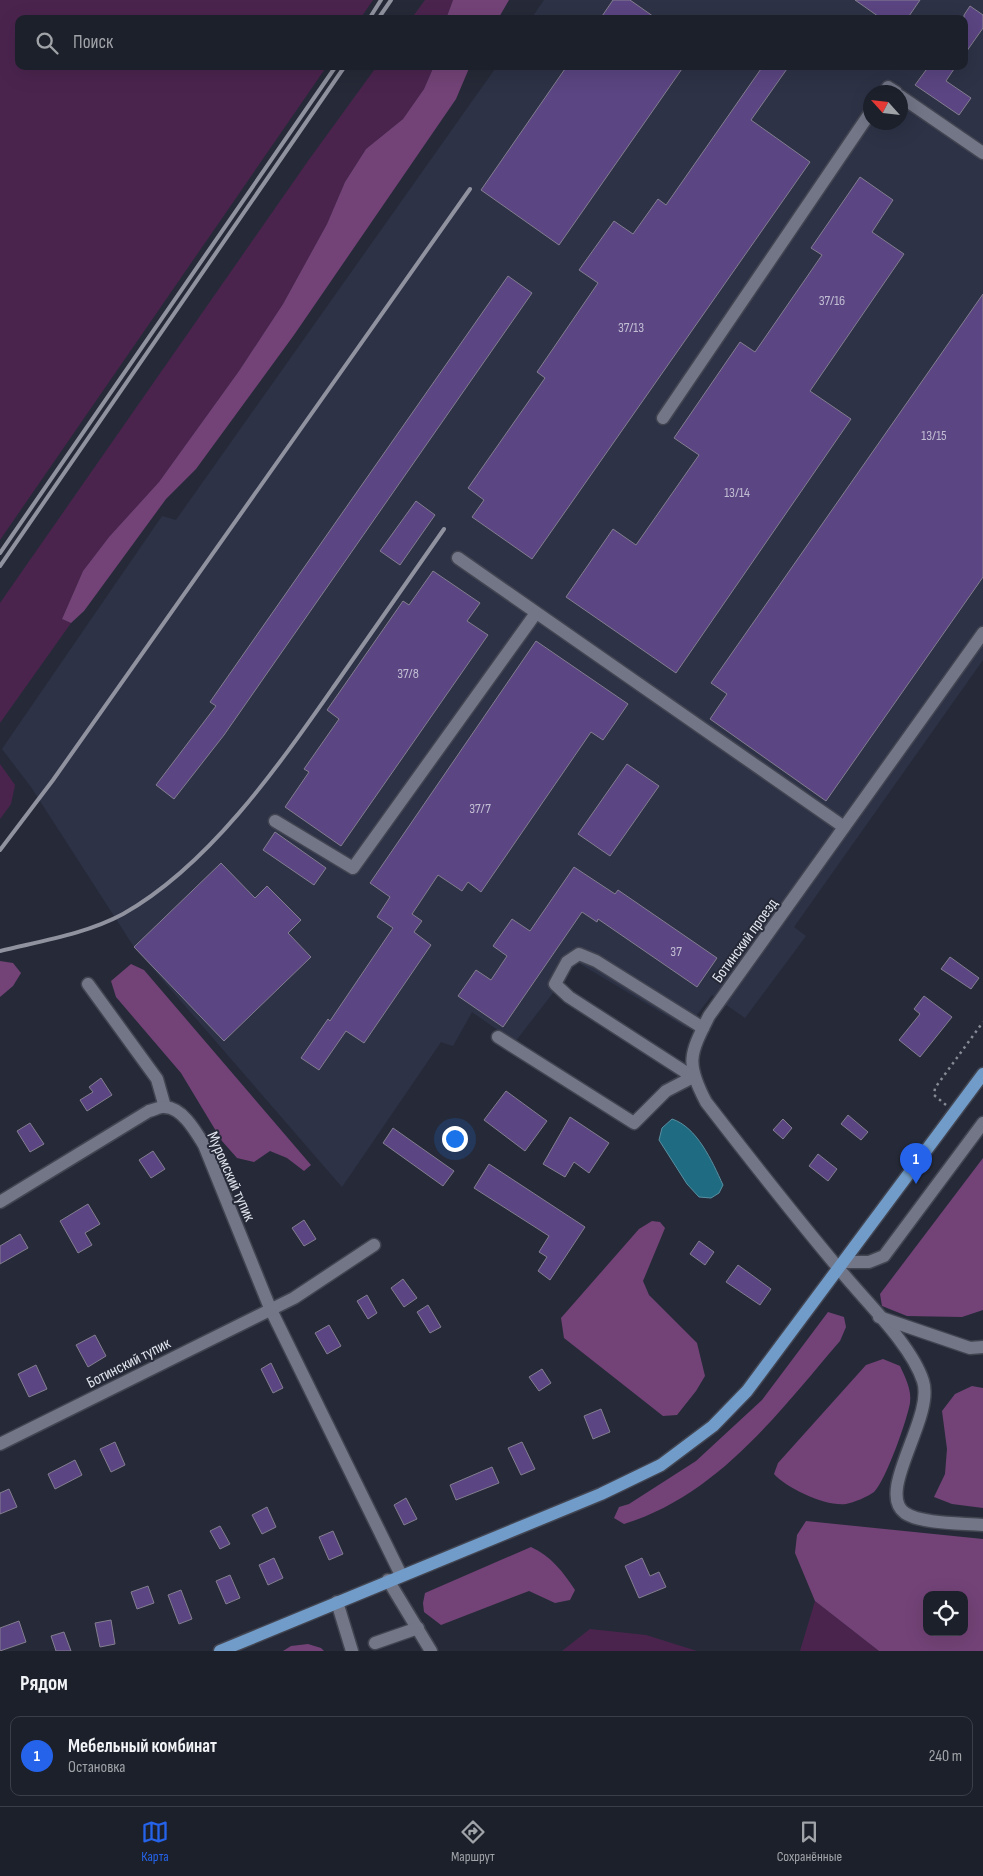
<!DOCTYPE html>
<html lang="ru">
<head>
<meta charset="utf-8">
<style>
  :root { --surface:#1c202a; --page:#252832; --text:#f1f3f6; --muted:#a0a3a8; --line:#3a3e47; --accent:#2563eb }
  body { margin:0; font-family:"Sofia Sans Condensed",sans-serif; background:var(--page); color:var(--text) }
  .controls { position:absolute; right:15px; bottom:15px; display:grid; overflow:hidden; border-radius:10px; box-shadow:0 5px 20px #0002 }
  .controls button { width:45px; height:45px; display:grid; place-items:center; padding:0; border:0; border-bottom:1px solid var(--line); background:var(--surface); color:var(--text); font:25px sans-serif }
  .compass { position:absolute; left:863px; top:85px; width:45px; height:45px; border-radius:50%; background:var(--surface); box-shadow:0 5px 20px #0002; rotate:297deg }
  .you { position:absolute; left:454px; top:1138px; width:18px; height:18px; margin:-12px; border:4px solid #fff; border-radius:50%; background:#1a73e8; box-shadow:0 0 0 8px #1a73e833 }
  .badge { display:grid; place-items:center; width:32px; height:32px; border-radius:50%; background:var(--accent); color:#fff; font-size:16px; font-weight:700 }
  .pin { position:absolute; translate:-50% -41px; filter:drop-shadow(0 1px 2px #0008) }
  .pin::after { content:''; position:absolute; top:26px; width:18px; height:15px; background:inherit; clip-path:polygon(0 0,100% 0,50% 100%) }
  .list { margin:0; padding:0; list-style:none }
  h2 { display:flex; justify-content:space-between; align-items:center; height:65px; margin:0; padding:0 20px; font-size:21px }
  h2 small { font-size:16px; font-weight:400; color:var(--muted) }
  .list li { display:grid; grid-template-columns:32px 1fr auto; gap:15px; align-items:center; box-sizing:border-box; height:80px; margin:0 10px 10px; padding:0 10px; border:1px solid var(--line); border-radius:10px }
  .list b { display:block; font-size:19px; white-space:nowrap }
  .list p { margin:0; font-size:16px; white-space:nowrap; color:var(--muted) }
  .list em { font-size:16px; font-style:normal; color:var(--muted) }
  .icon { flex:none; width:28px; height:28px; fill:none; stroke:currentColor; stroke-width:2; stroke-linecap:round; stroke-linejoin:round }
  .map { position:relative; flex:none; width:983px; height:1651px; overflow:hidden }
  .search { position:absolute; background:var(--surface); box-shadow:0 5px 20px #0002; left:15px; right:15px; top:15px; height:55px; display:flex; align-items:center; gap:12px; box-sizing:border-box; padding:0 18px; border-radius:10px; color:var(--muted); font-size:19px }
  .sheet { height:155px; background:var(--surface) }
  nav { display:flex; justify-content:space-around; align-items:center; box-sizing:border-box; height:70px; border-top:1px solid var(--line); background:var(--surface); font-size:14px; color:var(--muted) }
  nav a { display:grid; justify-items:center; gap:2px }
  nav .on { color:var(--accent) }
  .map>svg:first-child { display:block }
  .built { fill:#2d3246; fill-rule:evenodd }
  .green { fill:#4b244e }
  .forest { fill:#734377; fill-rule:evenodd }
  .water { fill:#1e6b82; stroke:#5990a2 }
  .building { fill:#5b4582; stroke:#837e90 }
  .lines { fill:none; stroke-linecap:round; stroke-linejoin:round }
  .minor-casing { stroke:#424551; stroke-width:15 }
  .major-casing { stroke:#424551; stroke-width:15 }
  .path { stroke:#868a95; stroke-width:2.5; stroke-dasharray:2.5 4; stroke-linecap:butt }
  .minor { stroke:#727687; stroke-width:12 }
  .major { stroke:#719cc9; stroke-width:12 }
  .rail { stroke:#90939f; stroke-width:4 }
  .labels { text-anchor:middle; stroke-width:4; stroke-linejoin:round; paint-order:stroke }
  .number-label { font-size:14px; fill:#c0bdd3 }
  .street-label { font-size:16px; fill:#e2e5ee; stroke:#262a38 }
</style>
</head>
<body>
<div class="map">
<svg width="983" height="1651" viewBox="0 0 983 1651">
  <rect width="100%" height="100%" fill="#262a38"/>
  <path class="built" d="M544 0H983V660L794 927 806 936 745 1018 712 995 687 1028 577 962 515 1042 472 1012 453 1046 441 1042 342 1187 134 947 31 787 2 749 162 516 176 520 497 66H964V19H531ZM870 92H900V122H870Z"/>
  <g class="green">
    <polygon points="0,0 373,0 360,19 19,19 19,66 327,66 0,540"/>
    <polygon points="425,0 453,0 446,19 411,19"/>
    <polygon points="377,66 434,66 424,89 403,119 366,149 345,182 327,224 283,304 239,371 159,482 109,537 83,571 62,619 71,623 0,723 0,603 308,161"/>
    <polygon points="0,764 15,785 11,804 0,819"/>
    <polygon points="815,1601 879,1651 800,1651"/>
    <polygon points="590,1629 646,1635 697,1651 562,1651"/>
  </g>
  <g class="forest">
    <polygon points="453,0 509,0 498,19 446,19"/>
    <polygon points="434,66 470,66 456,99 294,335 196,469 166,499 84,611 71,623 62,619 83,571 109,537 159,482 239,371 283,304 327,224 345,182 366,149 403,119 424,89"/>
    <polygon points="0,961 13,963 21,973 13,986 0,997"/>
    <polygon points="131,964 144,970 311,1165 304,1171 287,1158 270,1151 254,1162 237,1158 222,1141 181,1073 116,997 111,981"/>
    <polygon points="983,1158 983,1310 962,1317 907,1316 882,1306 880,1294"/>
    <polygon points="652,1221 660,1222 665,1228 643,1281 649,1295 697,1343 705,1376 696,1391 677,1415 663,1416 564,1338 561,1318 639,1229"/>
    <path d="M828 1312 844 1317 846 1327 840 1341C779 1412 718 1495 624 1524L614 1518 619 1507 629 1504 696 1461 762 1400Z"/>
    <path d="M883 1359 900 1366C905 1377 912 1390 910 1403 907 1420 886 1480 874 1492 869 1496 853 1503 846 1504 827 1507 786 1488 774 1474L778 1463 866 1365Z"/>
    <polygon points="972,1386 983,1388 983,1508 952,1504 934,1497 945,1474 947,1449 942,1411 955,1394"/>
    <path d="M806 1521 983 1539V1651H879L815 1601 795 1553 797 1535ZM927 1595H964V1632H927Z"/>
    <path d="M531 1547C551 1556 563 1572 575 1590L570 1600 555 1603 529 1591 441 1625 424 1612 423 1603 425 1593Z"/>
    <polygon points="308,1644 321,1648 324,1651 283,1651 291,1646"/>
  </g>
  <path class="water" d="M672 1119C697 1127 712 1161 723 1185L719 1193 711 1198 699 1197 687 1184 659 1140 662 1128Z"/>
  <g class="building">
    <polygon points="613,0 630,0 657,19 600,19"/>
    <polygon points="855,0 920,0 907,19 882,19"/>
    <polygon points="970,6 983,15 983,28 964,55 964,15"/>
    <polygon points="567,66 684,66 559,245 481,190"/>
    <polygon points="763,66 789,66 751,120 810,162 532,559 472,517 484,500 468,488 545,378 537,372 598,283 579,270 614,221 633,234 658,199 666,205"/>
    <polygon points="929,66 956,66 946,81 971,98 959,115 915,85"/>
    <polygon points="860,177 893,200 872,232 904,254 810,391 851,419 676,673 566,597 613,529 636,545 699,455 674,438 740,342 755,352 822,255 811,248"/>
    <polygon points="508,276 532,293 224,735 174,799 156,785 216,706 210,702"/>
    <polygon points="983,294 983,577 826,801 710,719 727,694 711,683"/>
    <polygon points="416,501 435,515 400,565 380,551"/>
    <polygon points="433,571 480,603 467,621 488,635 341,846 285,807 309,772 304,769 339,719 327,710 403,601 409,605"/>
    <polygon points="536,641 628,704 603,740 591,732 481,892 468,882 462,891 438,875 412,914 422,921 414,932 431,945 364,1043 346,1031 319,1070 301,1058 328,1019 330,1021 393,928 377,917 390,897 370,883"/>
    <polygon points="627,764 659,786 610,856 578,834"/>
    <polygon points="275,832 326,868 314,885 263,850"/>
    <polygon points="221,863 255,898 267,886 301,920 288,933 311,957 224,1041 134,947"/>
    <polygon points="574,867 615,894 618,890 717,958 697,987 598,919 597,922 582,912 503,1027 458,996 476,970 491,980 507,956 493,946 512,919 530,931"/>
    <polygon points="950,957 979,978 971,989 941,969"/>
    <polygon points="924,996 952,1017 920,1057 899,1040 920,1014 914,1009"/>
    <polygon points="101,1078 112,1095 87,1111 80,1100 93,1092 89,1087"/>
    <polygon points="506,1091 547,1121 525,1151 484,1120"/>
    <polygon points="848,1115 868,1132 861,1140 841,1124"/>
    <polygon points="570,1117 609,1143 589,1173 574,1162 565,1177 543,1164"/>
    <polygon points="783,1119 792,1128 783,1139 773,1130"/>
    <polygon points="30,1123 44,1144 30,1152 17,1131"/>
    <polygon points="393,1128 454,1171 443,1186 383,1143"/>
    <polygon points="153,1151 165,1169 151,1178 139,1160"/>
    <polygon points="818,1154 837,1169 828,1181 809,1166"/>
    <polygon points="489,1164 585,1227 550,1280 538,1271 547,1257 539,1252 549,1236 474,1188"/>
    <polygon points="88,1204 100,1224 85,1233 92,1245 78,1253 60,1221"/>
    <polygon points="304,1220 316,1239 304,1246 292,1228"/>
    <polygon points="20,1234 28,1248 0,1264 0,1246"/>
    <polygon points="699,1241 714,1252 705,1265 690,1254"/>
    <polygon points="738,1265 771,1289 760,1305 726,1282"/>
    <polygon points="403,1279 417,1298 404,1307 391,1288"/>
    <polygon points="367,1295 377,1313 368,1319 357,1301"/>
    <polygon points="428,1305 441,1327 430,1333 417,1312"/>
    <polygon points="329,1325 341,1346 327,1354 315,1333"/>
    <polygon points="95,1335 106,1356 88,1367 76,1345"/>
    <polygon points="271,1363 283,1388 273,1393 261,1369"/>
    <polygon points="36,1365 47,1389 29,1397 18,1374"/>
    <polygon points="542,1369 551,1383 539,1391 529,1377"/>
    <polygon points="601,1409 610,1432 593,1439 584,1416"/>
    <polygon points="115,1442 125,1465 111,1472 100,1449"/>
    <polygon points="522,1442 535,1469 521,1475 508,1448"/>
    <polygon points="75,1460 82,1475 55,1489 48,1474"/>
    <polygon points="492,1467 499,1483 456,1500 450,1485"/>
    <polygon points="9,1489 17,1507 0,1514 0,1493"/>
    <polygon points="406,1498 417,1519 404,1525 394,1505"/>
    <polygon points="267,1507 276,1527 262,1534 252,1515"/>
    <polygon points="220,1526 230,1544 220,1549 210,1531"/>
    <polygon points="333,1531 343,1554 329,1560 319,1537"/>
    <polygon points="274,1558 283,1578 268,1585 259,1565"/>
    <polygon points="642,1558 650,1576 659,1572 666,1587 639,1598 625,1566"/>
    <polygon points="230,1575 240,1598 226,1604 216,1581"/>
    <polygon points="148,1586 154,1603 137,1609 131,1592"/>
    <polygon points="181,1590 192,1619 179,1624 168,1595"/>
    <polygon points="111,1620 115,1644 100,1647 95,1623"/>
    <polygon points="19,1621 26,1642 0,1651 0,1628"/>
    <polygon points="64,1632 71,1651 56,1651 51,1636"/>
  </g>
  <g class="lines">
    <g class="minor-casing">
      <g id="minor">
        <polyline points="885,92 888,87 896,92"/>
        <polyline points="900,96 983,153"/>
        <polyline points="663,418 870,113"/>
        <polyline points="458,558 844,827"/>
        <path d="M983 633 709 1016C690 1054 685 1062 706 1102 750 1159 794 1215 840 1270 865 1301 911 1344 923 1381 935 1417 875 1492 905 1513 921 1524 963 1523 983 1525"/>
        <polyline points="275,821 353,868 536,613"/>
        <polyline points="88,984 157,1079 165,1107"/>
        <polyline points="498,1037 634,1123 666,1091 693,1077 569,997 555,984 567,962 579,954 596,961 703,1028"/>
        <path d="M0 1202 149 1111C154 1110 161 1106 165 1107 183 1108 196 1132 204 1145L270 1308 401 1575"/>
        <polyline points="845,1262 869,1262 884,1256 983,1123"/>
        <polyline points="879,1317 970,1348 983,1347"/>
        <polyline points="0,1444 294,1298 374,1245"/>
        <polyline points="388,1580 431,1651"/>
        <polyline points="337,1602 352,1651"/>
        <polyline points="375,1643 418,1628"/>
      </g>
    </g>
    <g class="major-casing">
      <polyline id="major" points="220,1651 601,1494 661,1465 713,1426 747,1391 983,1074"/>
    </g>
    <polyline class="path" points="946,1105 934,1095 935,1088 983,1022"/>
    <use href="#minor" class="minor"/>
    <use href="#major" class="major"/>
    <g class="rail">
      <polyline points="369,19 381,0"/>
      <polyline points="378,19 391,0"/>
      <polyline points="0,553 336,66"/>
      <polyline points="0,566 345,66"/>
      <polyline points="0,850 53,780 470,189"/>
      <path d="M0 951C41 941 86 934 123 914 210 865 279 765 335 685 371 633 408 581 444 529"/>
    </g>
  </g>
  <g class="labels">
    <g class="number-label">
      <text x="832" y="305">37/16</text>
      <text x="631" y="332">37/13</text>
      <text x="934" y="440">13/15</text>
      <text x="737" y="497">13/14</text>
      <text x="408" y="678">37/8</text>
      <text x="480" y="813">37/7</text>
      <text x="676" y="956">37</text>
    </g>
    <g class="street-label">
      <text transform="translate(744 940) rotate(-54)" y="6">Ботинский проезд</text>
      <text transform="translate(232 1176) rotate(66)" y="6">Муромский тупик</text>
      <text transform="translate(128 1362) rotate(-27)" y="6">Ботинский тупик</text>
    </g>
  </g>
</svg>
<div class="controls">
<button><svg class="icon" aria-label="locate" viewBox="0 0 24 24"><circle cx="12" cy="12" r="6"/><path d="M12 2v4M12 18v4M2 12h4M18 12h4"/></svg></button>
</div>
<svg class="compass" viewBox="-18 -18 36 36"><path d="M0-13l5 13h-10z" fill="#e53935"/><path d="M0 13l5-13h-10z" fill="#a0a3a8"/></svg>
<div class="you"></div>
<div class="pin badge" style="left:916px;top:1184px">1</div>
<div class="search"><svg class="icon" aria-label="search" viewBox="0 0 24 24"><circle cx="10" cy="10" r="6"/><path d="M15 15l6 6"/></svg>Поиск</div>
</div>
<section class="sheet">
<h2>Рядом<small></small></h2>
<ul class="list">
<li><span class="badge">1</span><div><b>Мебельный комбинат</b><p>Остановка</p></div><em>240 m</em></li>
</ul>
</section>
<nav>
<a class="on"><svg class="icon" aria-label="map" viewBox="0 0 24 24"><path d="M3 6l6-2 6 2 6-2v14l-6 2-6-2-6 2zM9 4v14M15 6v14"/></svg>Карта</a>
<a><svg class="icon" aria-label="directions" viewBox="0 0 24 24"><path d="M12 3l9 9-9 9-9-9zM9 14v-3h6M13 9l2 2-2 2"/></svg>Маршрут</a>
<a><svg class="icon" aria-label="saved" viewBox="0 0 24 24"><path d="M7 4h10v16l-5-4-5 4z"/></svg>Сохранённые</a>
</nav>
</body>
</html>
